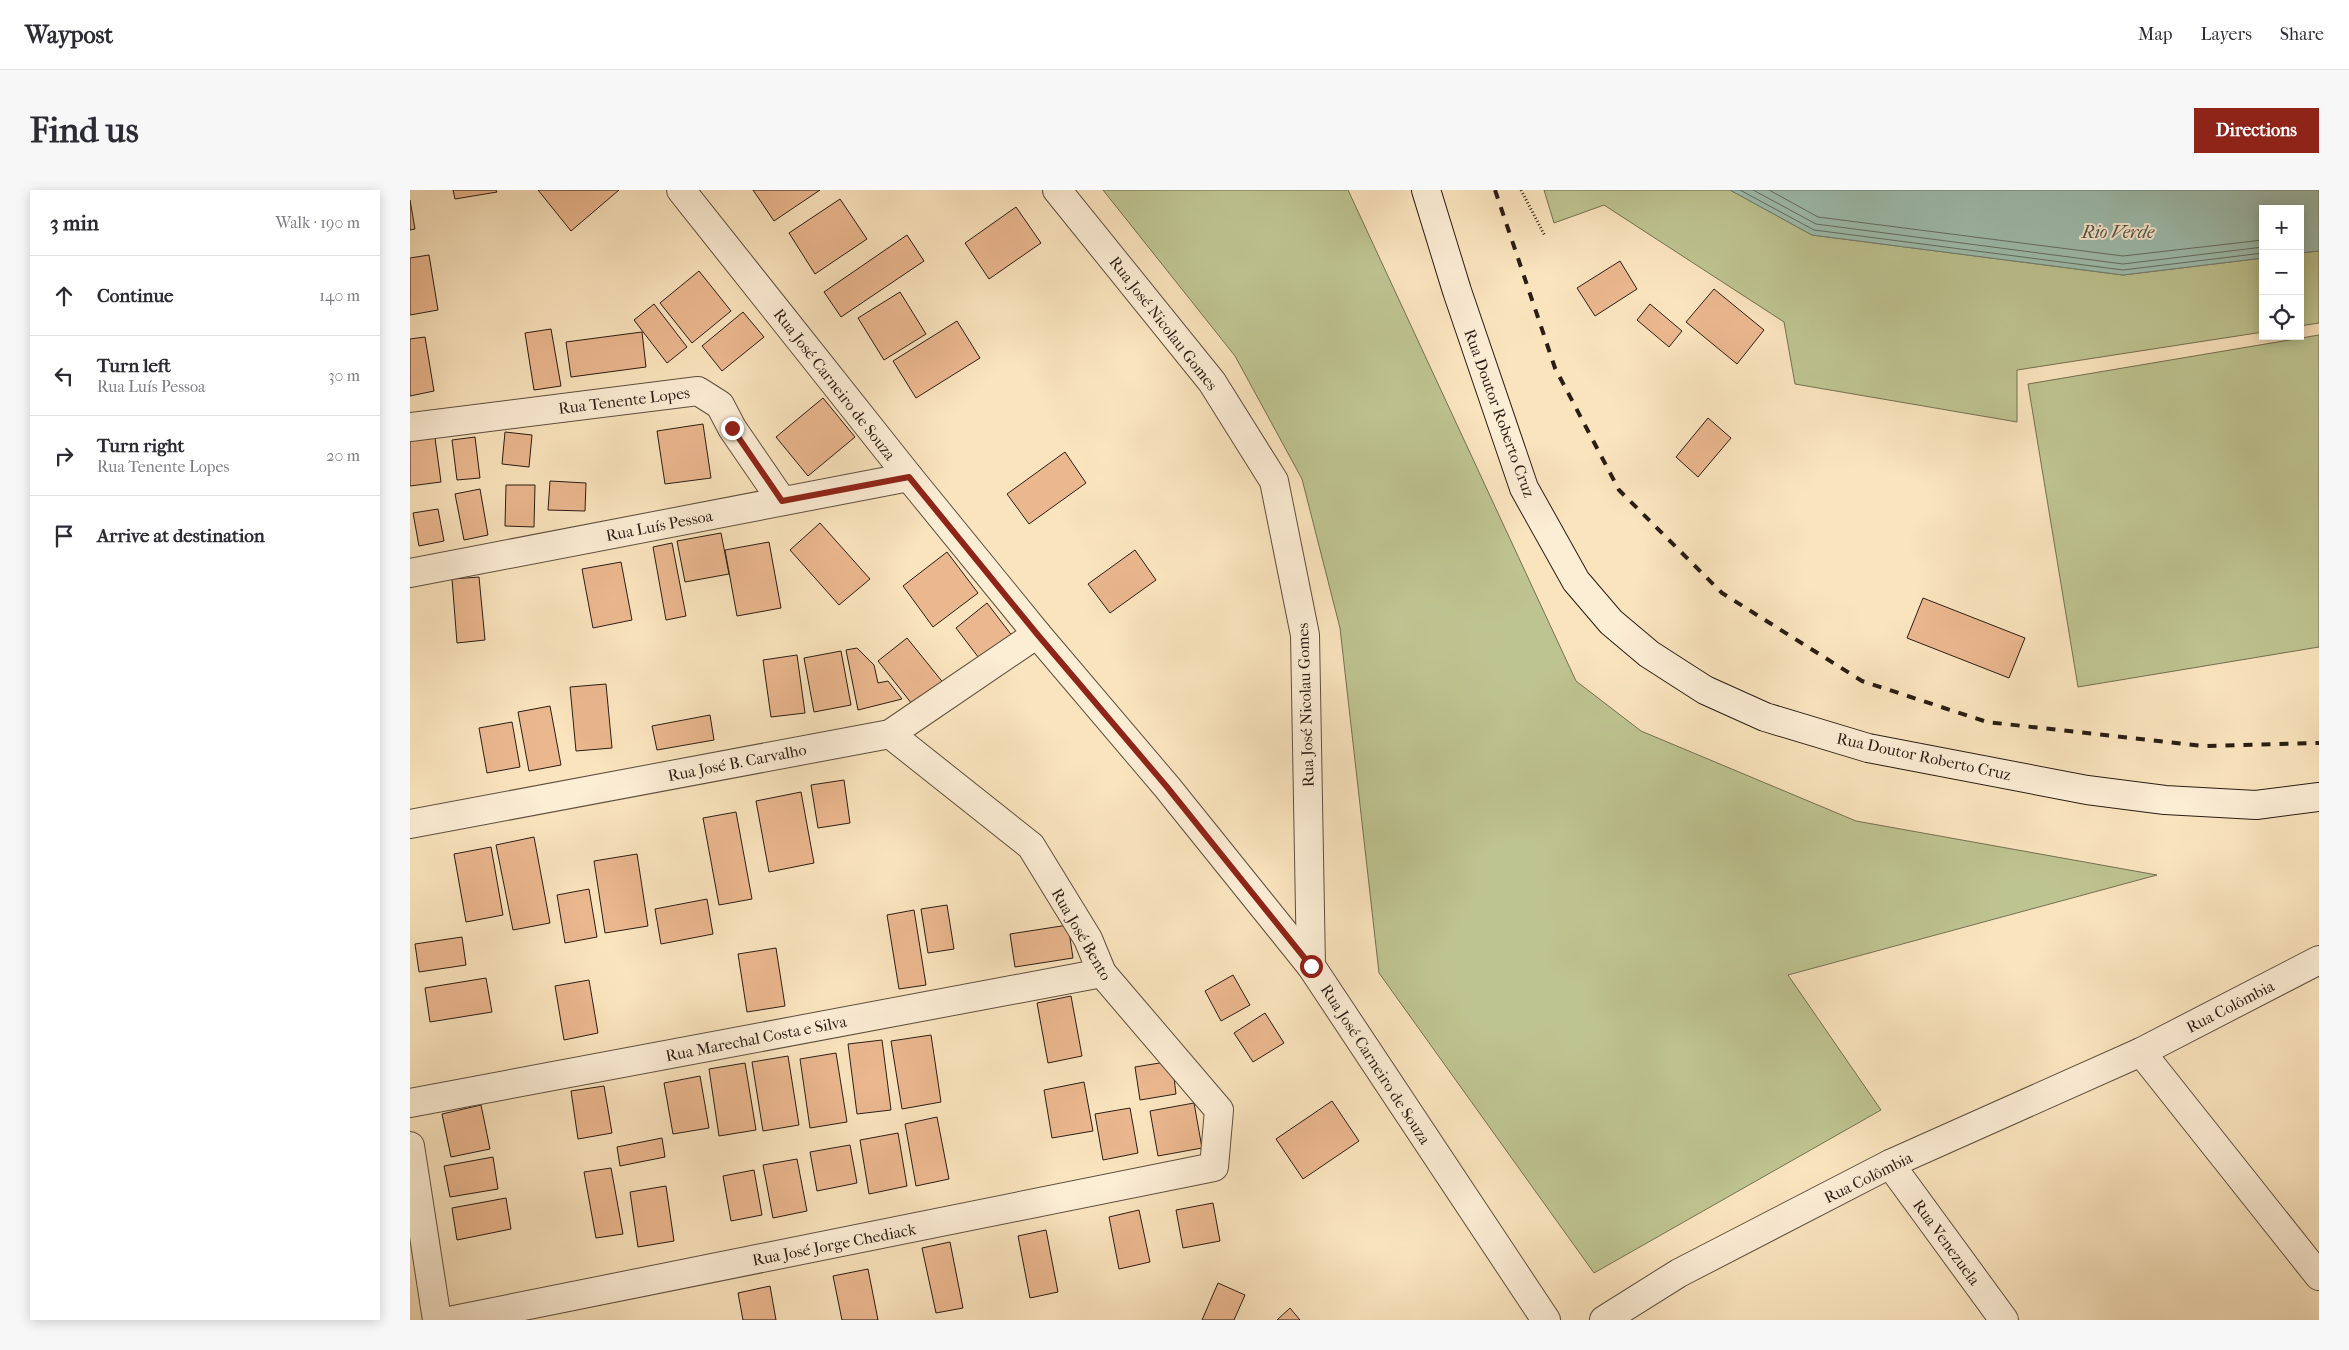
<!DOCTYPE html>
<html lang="en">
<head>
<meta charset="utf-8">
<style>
  :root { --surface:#fff; --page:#f7f7f7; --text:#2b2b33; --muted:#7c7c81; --line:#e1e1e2; --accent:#8f2418 }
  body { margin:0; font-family:"IM FELL French Canon",serif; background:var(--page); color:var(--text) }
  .controls { position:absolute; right:15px; top:15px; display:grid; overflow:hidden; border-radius:0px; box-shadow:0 2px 12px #0003 }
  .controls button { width:45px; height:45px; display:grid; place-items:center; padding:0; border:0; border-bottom:1px solid var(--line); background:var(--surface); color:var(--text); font:25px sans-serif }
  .stop { position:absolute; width:15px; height:15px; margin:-11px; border:4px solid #8f2418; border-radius:50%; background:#fff }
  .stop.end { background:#8f2418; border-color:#fff; box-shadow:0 1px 5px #0008 }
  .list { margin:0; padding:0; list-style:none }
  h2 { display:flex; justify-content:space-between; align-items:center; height:65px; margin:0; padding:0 20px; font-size:21px }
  h2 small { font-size:16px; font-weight:400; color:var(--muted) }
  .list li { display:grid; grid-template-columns:32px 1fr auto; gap:15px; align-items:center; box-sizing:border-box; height:80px; padding:0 20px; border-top:1px solid var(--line) }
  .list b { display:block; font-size:19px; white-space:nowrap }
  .list p { margin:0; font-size:16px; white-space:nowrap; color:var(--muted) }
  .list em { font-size:16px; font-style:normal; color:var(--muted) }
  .icon { flex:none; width:28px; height:28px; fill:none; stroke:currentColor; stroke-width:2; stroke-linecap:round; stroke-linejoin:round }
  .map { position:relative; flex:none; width:1909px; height:1130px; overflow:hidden; border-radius:0px }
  header { display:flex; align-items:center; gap:30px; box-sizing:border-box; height:70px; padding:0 25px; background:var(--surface); border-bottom:1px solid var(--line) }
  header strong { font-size:24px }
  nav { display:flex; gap:28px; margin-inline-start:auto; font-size:18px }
  .intro { display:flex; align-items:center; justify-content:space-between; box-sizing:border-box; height:120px; padding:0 30px }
  h1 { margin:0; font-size:35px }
  .button { padding:12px 22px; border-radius:0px; background:var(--accent); color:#fff; font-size:18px; font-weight:700 }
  main { display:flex; gap:30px; padding:0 30px }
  aside { flex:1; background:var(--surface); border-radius:0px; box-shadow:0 2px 12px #0003 }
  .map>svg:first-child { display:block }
  .green { fill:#bec491; stroke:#747052 }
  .water { fill:#9ebfb0; stroke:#707e72 }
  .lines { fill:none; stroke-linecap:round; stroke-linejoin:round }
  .shore { stroke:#646e62; stroke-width:1 }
  .building { fill:#ebb78f; stroke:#2a1d14 }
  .minor-casing { stroke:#5e4f3e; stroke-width:30 }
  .secondary-casing { stroke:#2a1d14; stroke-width:30 }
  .path { stroke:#2a1d14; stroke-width:3; stroke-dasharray:1 2.5; stroke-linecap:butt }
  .minor { stroke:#fcedd5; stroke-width:28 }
  .secondary { stroke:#fcedd5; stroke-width:28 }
  .rail { stroke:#2a1d14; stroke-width:4; stroke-dasharray:9 9; stroke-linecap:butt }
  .route { stroke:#8f2418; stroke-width:6 }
  .labels { text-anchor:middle; stroke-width:4; stroke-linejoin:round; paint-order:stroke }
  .street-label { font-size:16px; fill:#2a1d14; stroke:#fcedd5 }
  .water-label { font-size:18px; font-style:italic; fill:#53564b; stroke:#fcedd5 }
</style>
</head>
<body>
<header>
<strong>Waypost</strong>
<nav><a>Map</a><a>Layers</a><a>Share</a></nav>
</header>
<div class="intro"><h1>Find us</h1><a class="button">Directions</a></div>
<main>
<aside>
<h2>3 min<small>Walk · 190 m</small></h2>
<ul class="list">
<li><svg class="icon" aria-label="ahead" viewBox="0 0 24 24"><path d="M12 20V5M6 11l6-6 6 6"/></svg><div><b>Continue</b></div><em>140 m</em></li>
<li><svg class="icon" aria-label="left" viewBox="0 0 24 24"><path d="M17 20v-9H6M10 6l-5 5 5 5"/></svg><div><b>Turn left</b><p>Rua Luís Pessoa</p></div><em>30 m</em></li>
<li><svg class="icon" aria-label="right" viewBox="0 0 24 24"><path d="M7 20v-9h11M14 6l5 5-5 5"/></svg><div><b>Turn right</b><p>Rua Tenente Lopes</p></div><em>20 m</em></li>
<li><svg class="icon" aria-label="arrive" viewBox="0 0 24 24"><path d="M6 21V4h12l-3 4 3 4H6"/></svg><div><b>Arrive at destination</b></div></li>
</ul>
</aside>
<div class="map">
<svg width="1909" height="1130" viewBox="0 0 1909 1130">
  <rect width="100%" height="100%" fill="#fae4be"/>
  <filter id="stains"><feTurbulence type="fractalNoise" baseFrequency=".004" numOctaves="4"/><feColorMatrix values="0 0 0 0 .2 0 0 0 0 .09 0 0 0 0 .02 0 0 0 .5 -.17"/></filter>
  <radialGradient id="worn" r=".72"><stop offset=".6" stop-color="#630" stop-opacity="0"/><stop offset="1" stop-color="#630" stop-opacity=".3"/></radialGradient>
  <g class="green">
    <polygon points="693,0 938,0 1166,491 1231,541 1446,631 1747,685 1378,785 1471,920 1184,1083 969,783 930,438 892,289 825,166"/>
    <polygon points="1134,0 1320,0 1402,45 1713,85 1853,68 1853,142 1607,180 1607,232 1385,194 1374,132 1194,15 1144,33"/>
    <polygon points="1909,61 1909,133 1890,136 1890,63"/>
    <polygon points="1909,145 1909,457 1668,497 1618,194"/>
  </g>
  <polygon class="water" points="1320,0 1909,0 1909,61 1890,63 1890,19 1853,19 1853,68 1713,85 1402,45"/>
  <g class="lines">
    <g class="shore">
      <polyline points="1330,0 1404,40 1713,80 1853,63"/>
      <polyline points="1343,0 1406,34 1713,74 1853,57"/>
      <polyline points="1359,0 1408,27 1713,66 1853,50"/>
    </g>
  </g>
  <g class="building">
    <polygon points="43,0 86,0 87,2 45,9"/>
    <polygon points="128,0 209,0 161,41"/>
    <polygon points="343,0 410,0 364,31"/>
    <polygon points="430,9 457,49 405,84 379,43"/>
    <polygon points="0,10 5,39 0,40"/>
    <polygon points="606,17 631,53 579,89 555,53"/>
    <polygon points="497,45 514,71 431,127 414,102"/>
    <polygon points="19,65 28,120 0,125 0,68"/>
    <polygon points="1210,71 1227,99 1185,126 1167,98"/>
    <polygon points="289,81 321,121 282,153 250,113"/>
    <polygon points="1304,99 1354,140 1327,174 1276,132"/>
    <polygon points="490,102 516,144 474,170 448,128"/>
    <polygon points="244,114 277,157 257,173 224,130"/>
    <polygon points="1240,114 1272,141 1259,157 1227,130"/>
    <polygon points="333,122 354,147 312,181 292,156"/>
    <polygon points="547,131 570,168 506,208 483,171"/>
    <polygon points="141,139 151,196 124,200 115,143"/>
    <polygon points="232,142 236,177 161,187 156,152"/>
    <polygon points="15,147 24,201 0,206 0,149"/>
    <polygon points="413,208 445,247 398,286 366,247"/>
    <polygon points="1298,228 1321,248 1288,287 1266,267"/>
    <polygon points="293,234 301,288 255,294 247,241"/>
    <polygon points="95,242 122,245 119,277 92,274"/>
    <polygon points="65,247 70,288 47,290 42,250"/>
    <polygon points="25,248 31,292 0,296 0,251"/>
    <polygon points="655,262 676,293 619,334 597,304"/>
    <polygon points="140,291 176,293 175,321 138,320"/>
    <polygon points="96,295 125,295 124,337 95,336"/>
    <polygon points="70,299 78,345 54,350 45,304"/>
    <polygon points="28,319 34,351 9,356 3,323"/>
    <polygon points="410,333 460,389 429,415 380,360"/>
    <polygon points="311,343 319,384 275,392 267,351"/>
    <polygon points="359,352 371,418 327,426 315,360"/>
    <polygon points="262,353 276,426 256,430 243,357"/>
    <polygon points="725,360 746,390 700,423 678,394"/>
    <polygon points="537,362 568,403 523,437 493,396"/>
    <polygon points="211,372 222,430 183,438 172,379"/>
    <polygon points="69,387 75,450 47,453 42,389"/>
    <polygon points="1513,408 1615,448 1599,488 1497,448"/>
    <polygon points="577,413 603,447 572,472 546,438"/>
    <polygon points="497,448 535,495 506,519 468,471"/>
    <polygon points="447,458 464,475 468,493 478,491 492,509 448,520 436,460"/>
    <polygon points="431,461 441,515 404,522 394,468"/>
    <polygon points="387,465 395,523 361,527 353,470"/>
    <polygon points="196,494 202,558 166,561 160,497"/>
    <polygon points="140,516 151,575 119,581 108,522"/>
    <polygon points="300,525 304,550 247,560 242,536"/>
    <polygon points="102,532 110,577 77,583 69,538"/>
    <polygon points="434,590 440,633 408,638 401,595"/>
    <polygon points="391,602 404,673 359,682 346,611"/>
    <polygon points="326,622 342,709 309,715 293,628"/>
    <polygon points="124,647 140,733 103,740 86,655"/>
    <polygon points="81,657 93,725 56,732 44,664"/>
    <polygon points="227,664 238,736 195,743 184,671"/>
    <polygon points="179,699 187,747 155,753 147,705"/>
    <polygon points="297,709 303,744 251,754 245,719"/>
    <polygon points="537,715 544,759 518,763 511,719"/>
    <polygon points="504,720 516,795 489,799 477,725"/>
    <polygon points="658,735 663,768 605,777 600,744"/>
    <polygon points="52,747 56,775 9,782 5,754"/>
    <polygon points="366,758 375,816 337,822 328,764"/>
    <polygon points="823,785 840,815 811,831 795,801"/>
    <polygon points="76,788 82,822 20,832 15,798"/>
    <polygon points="179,790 188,843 154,850 145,796"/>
    <polygon points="661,806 672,866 638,873 627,813"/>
    <polygon points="855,823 874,853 843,872 824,843"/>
    <polygon points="521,845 531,912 492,919 481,851"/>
    <polygon points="472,850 481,920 447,924 438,854"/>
    <polygon points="426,863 437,932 400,938 390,869"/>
    <polygon points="378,866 389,935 353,941 342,872"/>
    <polygon points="762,871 766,904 730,910 725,877"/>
    <polygon points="335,873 346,940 309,946 299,879"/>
    <polygon points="290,886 299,938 263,944 254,893"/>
    <polygon points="674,892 683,941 642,948 634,900"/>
    <polygon points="194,896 202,943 168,949 161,901"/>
    <polygon points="922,911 949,951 893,989 866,949"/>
    <polygon points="784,913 792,958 748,966 740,921"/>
    <polygon points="71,915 80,959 41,967 32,924"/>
    <polygon points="720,918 728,963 693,970 685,924"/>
    <polygon points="527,927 539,989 506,996 495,934"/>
    <polygon points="488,943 497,996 459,1004 450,950"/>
    <polygon points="252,948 255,967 210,976 207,957"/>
    <polygon points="440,955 447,993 407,1001 400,962"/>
    <polygon points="83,967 88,999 40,1007 34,976"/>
    <polygon points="387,969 397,1021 363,1028 353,975"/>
    <polygon points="201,978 213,1044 186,1048 174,982"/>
    <polygon points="344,980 352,1025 321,1031 313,986"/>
    <polygon points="256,996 264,1051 228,1057 220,1002"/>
    <polygon points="96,1008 101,1039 47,1050 42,1018"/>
    <polygon points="803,1013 810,1051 773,1058 766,1020"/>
    <polygon points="729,1020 740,1072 709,1079 699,1027"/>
    <polygon points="636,1040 648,1102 620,1108 608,1046"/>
    <polygon points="540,1052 553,1118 526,1123 512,1058"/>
    <polygon points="458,1079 468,1130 432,1130 423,1086"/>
    <polygon points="808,1093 835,1105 824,1130 792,1130"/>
    <polygon points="360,1096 366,1130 333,1130 328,1103"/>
    <polygon points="880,1118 890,1130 867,1130"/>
  </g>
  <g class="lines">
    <g class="minor-casing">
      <g id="minor">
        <polyline points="271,0 499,287 627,444 757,597 901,776 1136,1130"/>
        <polyline points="647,0 802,192 864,291 895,445 901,776"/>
        <polyline points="0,237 288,201 310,215 322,238 372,311"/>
        <polyline points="0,383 499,287"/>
        <polyline points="0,634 480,544 627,444"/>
        <polyline points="1731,862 1909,1086"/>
        <polyline points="0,913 692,783"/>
        <polyline points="0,956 27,1130"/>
        <polyline points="1480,974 1594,1130"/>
        <polyline points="44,1130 804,977 809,920 692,783 678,749 621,656 480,544"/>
        <polyline points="1194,1130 1269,1083 1480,974 1731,862 1909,770"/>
      </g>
    </g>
    <g class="secondary-casing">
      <polyline id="secondary" points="1016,0 1047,101 1114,298 1166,391 1201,432 1239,464 1295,500 1355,527 1458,558 1677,600 1755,610 1846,615 1909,607"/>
    </g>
    <polyline class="path" points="1111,0 1135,46"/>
    <use href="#minor" class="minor"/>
    <use href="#secondary" class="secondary"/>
    <polyline class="rail" points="1085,0 1145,178 1209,300 1312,403 1452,491 1577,532 1793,556 1909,553"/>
  </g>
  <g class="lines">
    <polyline class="route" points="322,238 372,311 499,287 627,444 757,597 901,776"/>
  </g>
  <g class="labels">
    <g class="street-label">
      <text transform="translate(754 133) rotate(52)" y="6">Rua José Nicolau Gomes</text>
      <text transform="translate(425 194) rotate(52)" y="6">Rua José Carneiro de Souza</text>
      <text transform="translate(214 210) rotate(-7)" y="6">Rua Tenente Lopes</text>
      <text transform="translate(1090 223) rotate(70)" y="6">Rua Doutor Roberto Cruz</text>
      <text transform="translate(249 335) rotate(-11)" y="6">Rua Luís Pessoa</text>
      <text transform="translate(895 515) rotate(-92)" y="6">Rua José Nicolau Gomes</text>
      <text transform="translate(1514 566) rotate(12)" y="6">Rua Doutor Roberto Cruz</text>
      <text transform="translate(327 572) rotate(-11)" y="6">Rua José B. Carvalho</text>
      <text transform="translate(672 744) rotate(60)" y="6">Rua José Bento</text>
      <text transform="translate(1820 816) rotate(-27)" y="6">Rua Colômbia</text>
      <text transform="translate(346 848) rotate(-11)" y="6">Rua Marechal Costa e Silva</text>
      <text transform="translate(966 874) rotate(57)" y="6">Rua José Carneiro de Souza</text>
      <text transform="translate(1458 987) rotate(-26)" y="6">Rua Colômbia</text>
      <text transform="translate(1537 1052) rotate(54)" y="6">Rua Venezuela</text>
      <text transform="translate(424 1054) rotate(-11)" y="6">Rua José Jorge Chediack</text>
    </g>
    <g class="water-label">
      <text x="1708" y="48">Rio Verde</text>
    </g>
  </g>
  <rect width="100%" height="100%" filter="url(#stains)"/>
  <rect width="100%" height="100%" fill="url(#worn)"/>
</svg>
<div class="controls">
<button>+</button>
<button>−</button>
<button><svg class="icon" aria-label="locate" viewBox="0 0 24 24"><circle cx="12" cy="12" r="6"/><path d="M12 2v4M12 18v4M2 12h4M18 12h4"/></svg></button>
</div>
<div class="stop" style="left:901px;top:776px"></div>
<div class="stop end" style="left:322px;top:238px"></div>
</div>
</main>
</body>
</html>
